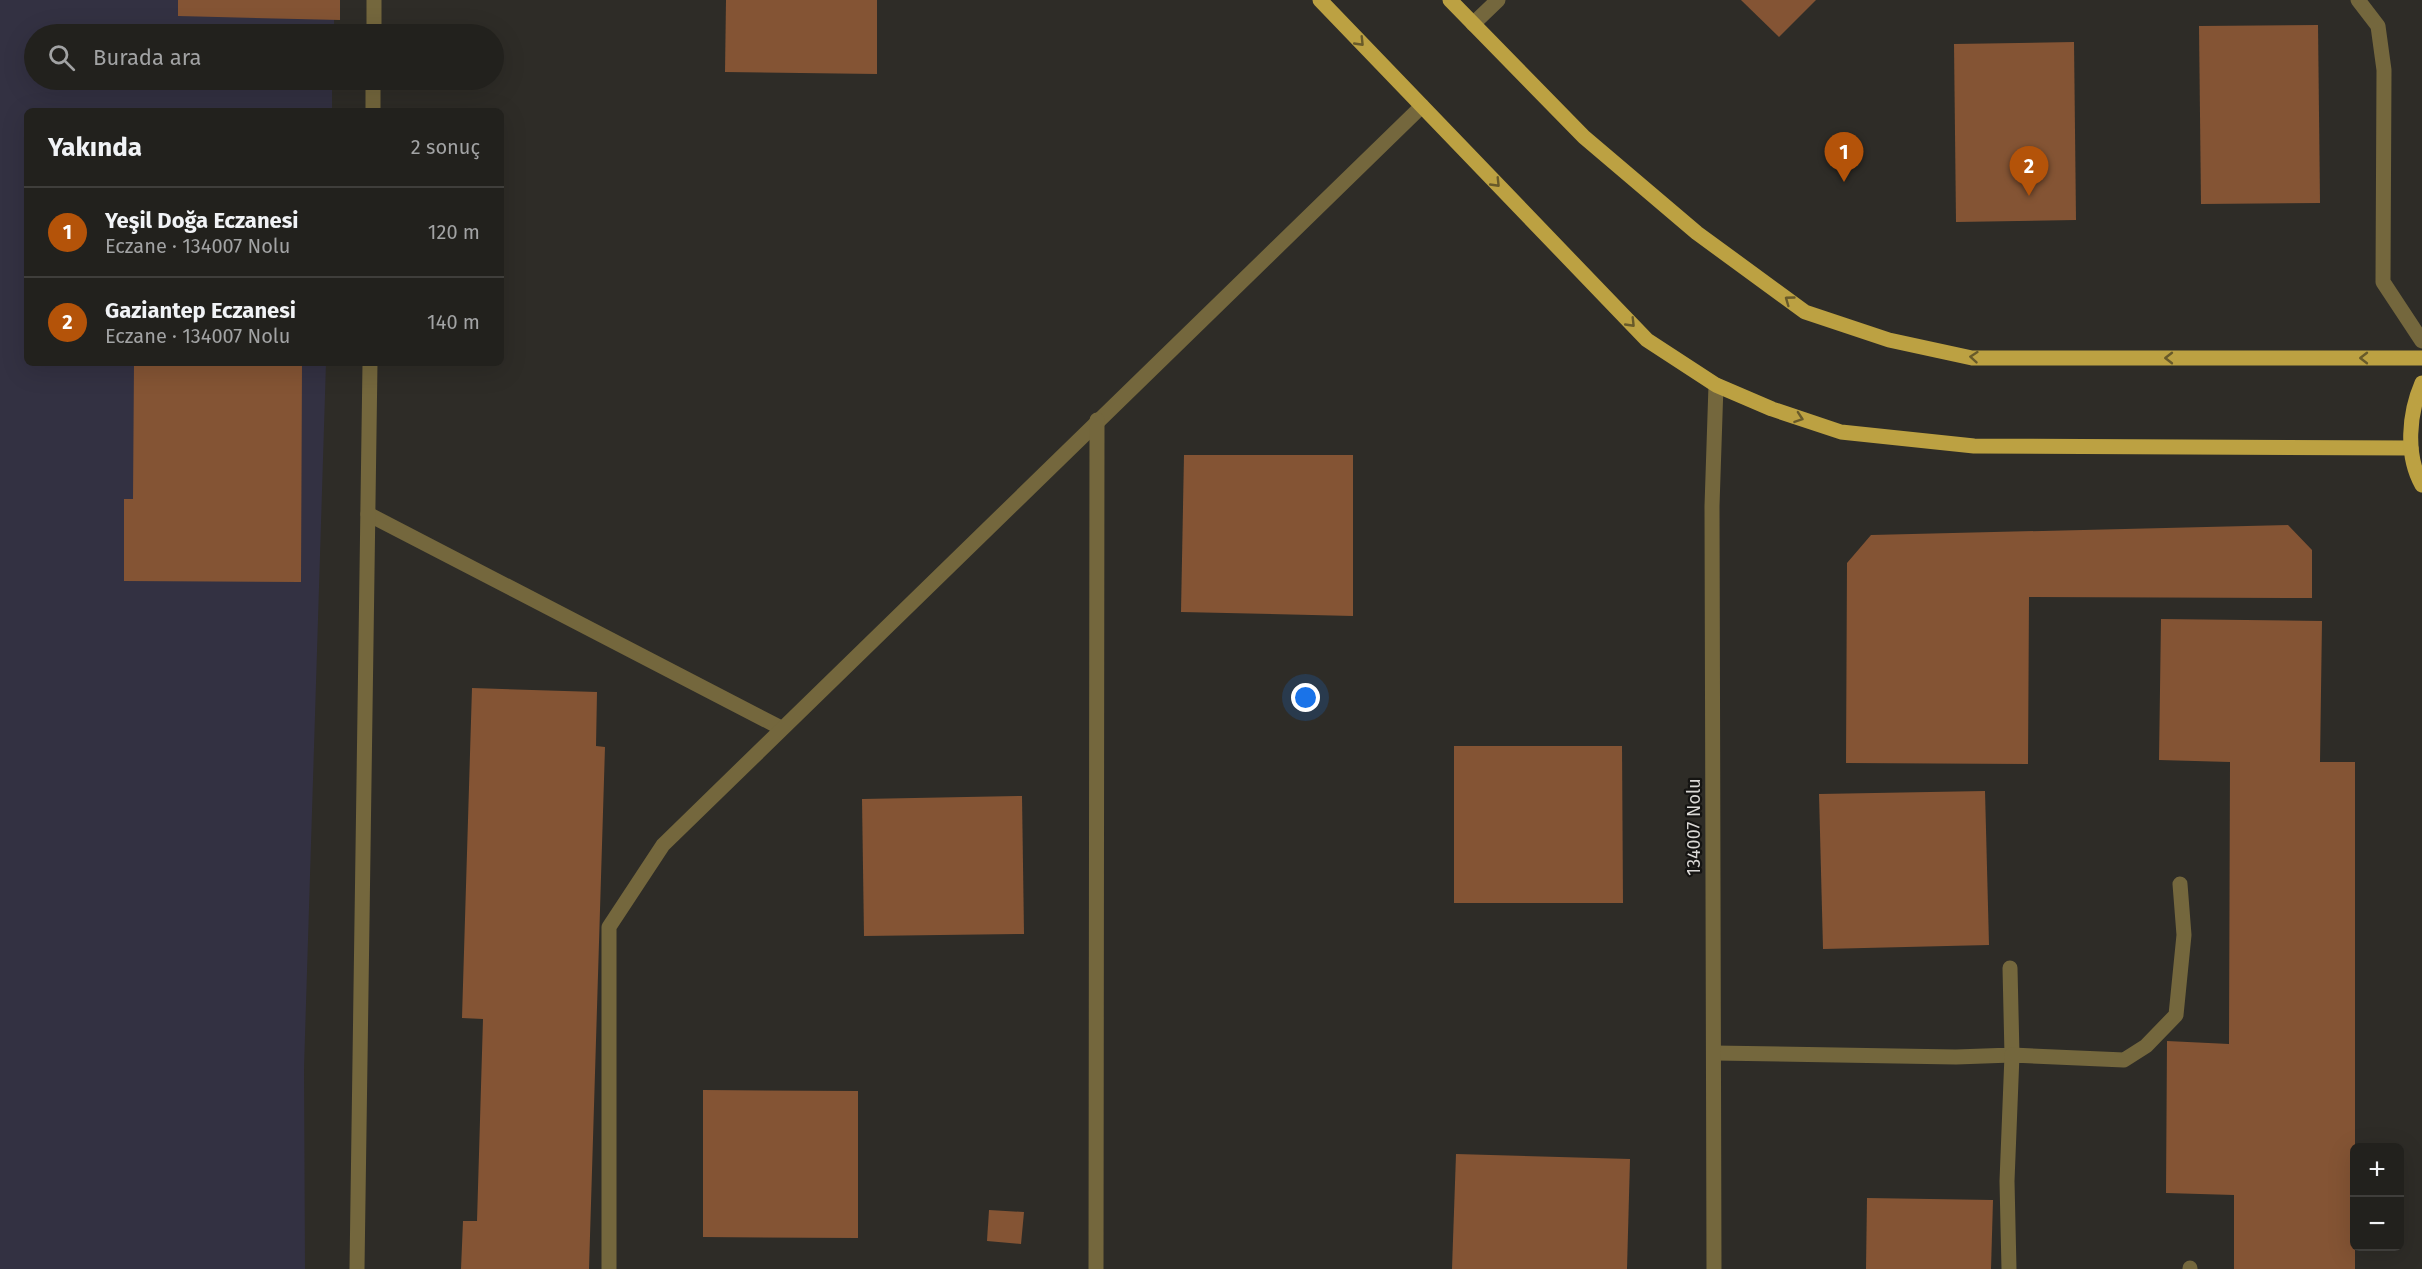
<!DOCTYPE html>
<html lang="tr">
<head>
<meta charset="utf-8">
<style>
  :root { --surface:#22211d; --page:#2a2926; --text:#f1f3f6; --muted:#a2a3a4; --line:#3f3e3b; --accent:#b45309 }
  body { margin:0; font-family:"Fira Sans",sans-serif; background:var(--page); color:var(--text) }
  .controls { position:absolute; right:18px; bottom:18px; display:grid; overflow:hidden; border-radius:9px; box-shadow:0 6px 24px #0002 }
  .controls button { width:54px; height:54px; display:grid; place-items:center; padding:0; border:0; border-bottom:2px solid var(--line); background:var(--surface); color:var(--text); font:30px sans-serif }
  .you { position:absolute; left:1306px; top:698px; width:21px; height:21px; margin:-15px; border:4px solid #fff; border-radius:50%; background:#1a73e8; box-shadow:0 0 0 9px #1a73e833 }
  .badge { display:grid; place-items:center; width:39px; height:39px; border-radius:50%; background:var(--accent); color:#fff; font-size:20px; font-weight:700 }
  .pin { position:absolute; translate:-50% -50px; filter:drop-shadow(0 2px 3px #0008) }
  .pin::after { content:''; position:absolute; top:32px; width:21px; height:18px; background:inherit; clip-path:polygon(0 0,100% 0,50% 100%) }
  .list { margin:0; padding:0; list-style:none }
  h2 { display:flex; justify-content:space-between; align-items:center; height:78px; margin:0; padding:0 24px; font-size:26px }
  h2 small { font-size:20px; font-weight:400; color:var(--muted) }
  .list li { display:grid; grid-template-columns:39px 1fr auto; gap:18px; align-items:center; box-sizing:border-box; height:90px; padding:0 24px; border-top:2px solid var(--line) }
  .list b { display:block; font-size:22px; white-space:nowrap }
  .list p { margin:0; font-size:20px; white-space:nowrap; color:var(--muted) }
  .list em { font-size:20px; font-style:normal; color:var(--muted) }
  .icon { flex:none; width:33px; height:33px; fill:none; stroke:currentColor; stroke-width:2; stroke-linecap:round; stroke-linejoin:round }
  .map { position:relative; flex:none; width:2422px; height:1269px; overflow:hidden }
  .search { position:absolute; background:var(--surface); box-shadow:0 6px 24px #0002; left:24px; top:24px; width:480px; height:66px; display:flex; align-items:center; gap:15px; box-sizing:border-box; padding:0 21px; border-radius:33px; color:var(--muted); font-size:22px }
  .panel { position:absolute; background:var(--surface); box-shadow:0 6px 24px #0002; left:24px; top:108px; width:480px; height:258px; border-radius:9px }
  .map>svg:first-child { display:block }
  .education { fill:#333142 }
  .building { fill:#845434 }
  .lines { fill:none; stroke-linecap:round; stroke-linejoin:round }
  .minor { stroke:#74673d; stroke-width:15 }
  .major { stroke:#bca142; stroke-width:15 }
  .oneway { stroke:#685a2a }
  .labels { text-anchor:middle; stroke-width:4.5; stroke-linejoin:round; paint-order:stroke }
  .street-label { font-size:18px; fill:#dbd9d6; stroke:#151412 }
</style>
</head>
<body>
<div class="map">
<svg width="2422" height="1269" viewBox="0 0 2422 1269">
  <rect width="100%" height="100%" fill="#2e2c27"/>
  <polygon class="education" points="0,0 334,0 334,34 34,34 34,80 332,80 332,111 27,111 27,363 326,363 304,1068 305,1269 0,1269"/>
  <g class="building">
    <polygon points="178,0 340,0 340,20 178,16"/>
    <polygon points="726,0 877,0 877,74 725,72"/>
    <polygon points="1741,0 1816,0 1779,37"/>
    <polygon points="2318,25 2320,203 2201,204 2199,26"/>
    <polygon points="2074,42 2076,220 1956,222 1954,44"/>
    <polygon points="134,363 302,363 301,582 124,581 124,499 133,499"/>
    <polygon points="1184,455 1353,455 1353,616 1181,612"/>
    <polygon points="2288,525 2312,550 2312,598 2029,597 2028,764 1846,763 1847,563 1871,535"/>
    <polygon points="2161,619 2322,621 2320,762 2355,762 2355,1269 2234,1269 2234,1195 2166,1193 2167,1041 2229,1044 2230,762 2159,760"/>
    <polygon points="472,688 597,692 596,746 605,747 589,1269 461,1269 463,1221 477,1221 483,1019 462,1018"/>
    <polygon points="1454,746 1622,746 1623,903 1454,903"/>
    <polygon points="1985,791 1989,945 1823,949 1819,794"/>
    <polygon points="1022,796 1024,934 864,936 862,799"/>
    <polygon points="703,1090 858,1091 858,1238 703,1237"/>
    <polygon points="1456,1154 1630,1159 1627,1269 1452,1269"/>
    <polygon points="1867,1198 1993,1200 1991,1269 1866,1269"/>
    <polygon points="989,1210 1024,1212 1021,1244 987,1241"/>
  </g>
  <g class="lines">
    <g class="minor">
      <polyline points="2358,0 2378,26 2384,70 2383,282 2422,341"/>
      <polyline points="1473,24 1498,0"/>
      <polyline points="374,34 374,0"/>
      <polyline points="373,111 373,80"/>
      <polyline points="368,514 781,728"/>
      <polyline points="1714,1053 1956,1057 2012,1055 2010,968"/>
      <polyline points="357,1269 370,363"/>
      <polyline points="609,1269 609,927 663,845 1422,106"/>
      <polyline points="1096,1269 1097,420"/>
      <polyline points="1714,1269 1712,506 1716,385"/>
      <polyline points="2009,1269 2007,1181 2012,1055 2124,1060 2146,1046 2176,1015 2184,935 2180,884"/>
      <polyline points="2190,1269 2190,1268"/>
    </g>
    <g class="major">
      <polyline points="1320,0 1647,340 1716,385 1772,409 1841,432 1974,446 2411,448"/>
      <polyline points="1450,0 1584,137 1697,233 1805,312 1889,340 1972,358 2422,358"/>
      <path d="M2422 383C2409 413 2405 455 2422 485"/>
    </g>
  </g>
  <defs><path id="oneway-chevron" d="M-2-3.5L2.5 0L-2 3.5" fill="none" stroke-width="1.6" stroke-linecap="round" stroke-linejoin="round" transform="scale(1.5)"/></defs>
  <g class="oneway">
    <use href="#oneway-chevron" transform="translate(1360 42) rotate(46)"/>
    <use href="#oneway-chevron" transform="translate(1496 183) rotate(46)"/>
    <use href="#oneway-chevron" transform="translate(1789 300) rotate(-144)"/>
    <use href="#oneway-chevron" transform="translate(1631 323) rotate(46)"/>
    <use href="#oneway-chevron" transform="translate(1974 357) rotate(-175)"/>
    <use href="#oneway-chevron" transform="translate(2169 358) rotate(180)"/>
    <use href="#oneway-chevron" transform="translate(2364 358) rotate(180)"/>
    <use href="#oneway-chevron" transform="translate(1799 418) rotate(19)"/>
  </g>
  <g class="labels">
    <g class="street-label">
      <text transform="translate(1694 827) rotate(-90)" y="6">134007 Nolu</text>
    </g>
  </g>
</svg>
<div class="controls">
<button>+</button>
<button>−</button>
</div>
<div class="you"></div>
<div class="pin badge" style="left:1844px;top:182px">1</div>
<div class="pin badge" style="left:2029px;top:196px">2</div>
<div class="search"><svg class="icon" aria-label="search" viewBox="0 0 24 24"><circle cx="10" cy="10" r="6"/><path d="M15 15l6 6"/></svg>Burada ara</div>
<section class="panel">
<h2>Yakında<small>2 sonuç</small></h2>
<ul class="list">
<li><span class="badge">1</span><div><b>Yeşil Doğa Eczanesi</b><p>Eczane · 134007 Nolu</p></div><em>120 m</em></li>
<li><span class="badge">2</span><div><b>Gaziantep Eczanesi</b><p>Eczane · 134007 Nolu</p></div><em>140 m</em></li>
</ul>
</section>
</div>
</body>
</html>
